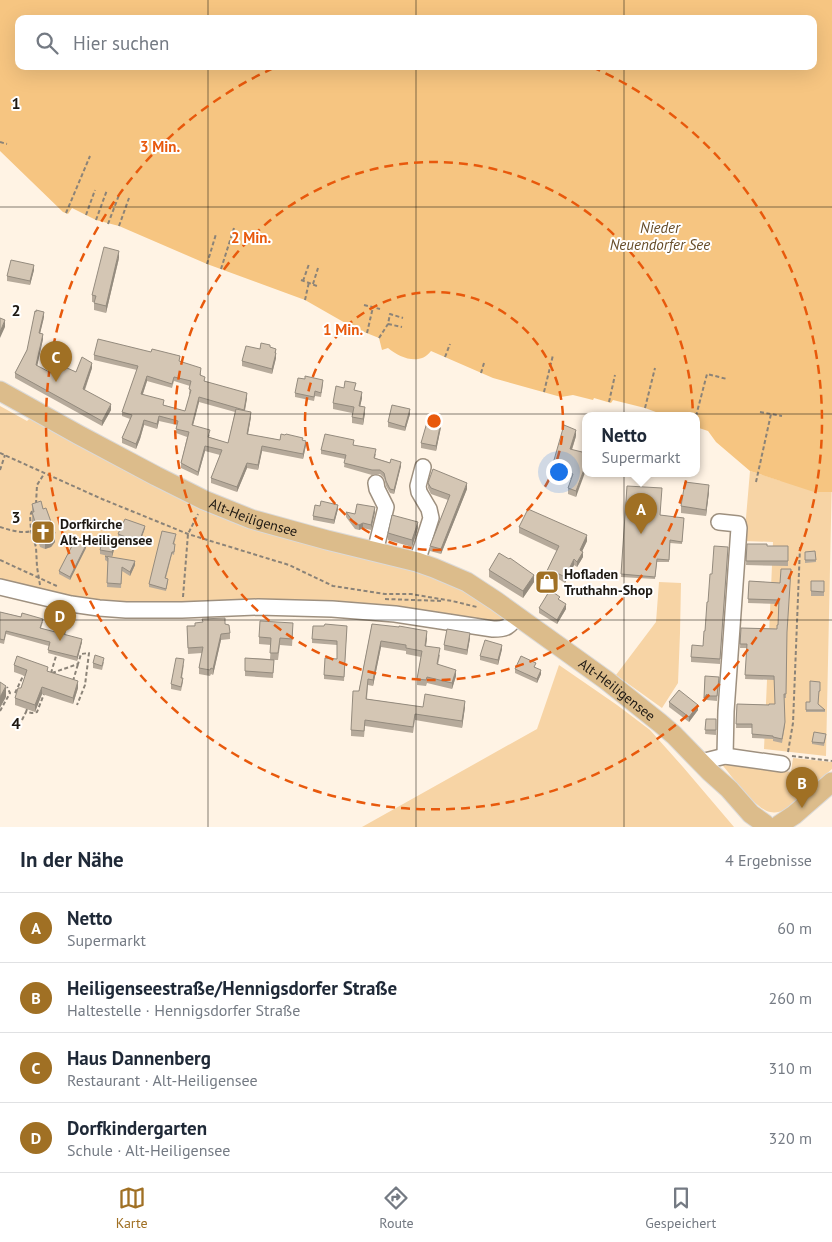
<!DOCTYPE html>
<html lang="de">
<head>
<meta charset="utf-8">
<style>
  :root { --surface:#fff; --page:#f2f2f3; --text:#1f2937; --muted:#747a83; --line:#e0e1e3; --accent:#a07024 }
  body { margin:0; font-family:"PT Sans",sans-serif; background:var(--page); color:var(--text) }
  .you { position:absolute; left:558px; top:471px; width:18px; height:18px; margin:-12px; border:4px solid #fff; border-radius:50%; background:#1a73e8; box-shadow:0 0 0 8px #1a73e833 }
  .badge { display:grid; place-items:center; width:32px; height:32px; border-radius:50%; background:var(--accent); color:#fff; font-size:16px; font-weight:700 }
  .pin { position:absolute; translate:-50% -41px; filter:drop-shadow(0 1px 2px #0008) }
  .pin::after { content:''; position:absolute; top:26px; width:18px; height:15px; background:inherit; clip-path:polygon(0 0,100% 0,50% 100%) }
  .popup { position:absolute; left:582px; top:412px; width:118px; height:65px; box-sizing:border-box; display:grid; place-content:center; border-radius:10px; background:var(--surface); filter:drop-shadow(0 1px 4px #0005); font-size:16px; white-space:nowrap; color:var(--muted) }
  .popup b { font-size:19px; color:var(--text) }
  .popup::after { content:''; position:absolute; left:50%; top:100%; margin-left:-10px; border:10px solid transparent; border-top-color:var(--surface) }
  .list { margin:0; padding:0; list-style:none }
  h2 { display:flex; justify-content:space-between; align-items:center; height:65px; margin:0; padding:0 20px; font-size:21px }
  h2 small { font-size:16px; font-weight:400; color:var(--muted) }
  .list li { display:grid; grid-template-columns:32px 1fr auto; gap:15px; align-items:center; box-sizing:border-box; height:70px; padding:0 20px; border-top:1px solid var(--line) }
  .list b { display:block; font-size:19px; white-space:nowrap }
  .list p { margin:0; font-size:16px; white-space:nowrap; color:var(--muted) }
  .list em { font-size:16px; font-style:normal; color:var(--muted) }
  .icon { flex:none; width:28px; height:28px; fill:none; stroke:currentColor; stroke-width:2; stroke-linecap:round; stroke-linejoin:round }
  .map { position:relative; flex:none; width:832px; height:827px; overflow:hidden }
  .search { position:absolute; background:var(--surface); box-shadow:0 5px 20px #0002; left:15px; right:15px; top:15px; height:55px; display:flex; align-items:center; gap:12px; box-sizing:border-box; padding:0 18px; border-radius:10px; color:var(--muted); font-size:19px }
  .sheet { height:345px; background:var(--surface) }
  nav { display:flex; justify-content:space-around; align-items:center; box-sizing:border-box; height:70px; border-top:1px solid var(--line); background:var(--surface); font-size:14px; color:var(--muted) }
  nav a { display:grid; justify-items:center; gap:2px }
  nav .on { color:var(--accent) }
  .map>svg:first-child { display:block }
  .green { fill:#f7d4a5 }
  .water { fill:#f6c581; fill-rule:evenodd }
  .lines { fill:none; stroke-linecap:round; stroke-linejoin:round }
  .minor-casing { stroke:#9e907f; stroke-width:18 }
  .major-casing { stroke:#dbdad9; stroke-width:21 }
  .path { stroke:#8b8378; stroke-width:2; stroke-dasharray:4 2.5; stroke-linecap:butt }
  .minor { stroke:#fff; stroke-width:15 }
  .major { stroke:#dcbc8b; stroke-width:19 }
  .wall { fill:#b6aa9b; fill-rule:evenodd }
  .shaded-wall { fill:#948b7e }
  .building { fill:#d4c6b4; stroke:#948b7e; fill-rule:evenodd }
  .grid { fill:none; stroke:#1e1913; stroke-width:1; stroke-opacity:0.55 }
  .ring { fill:none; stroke:#e8590c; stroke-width:2.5; stroke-dasharray:9 6 }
  .labels { text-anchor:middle; stroke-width:4; stroke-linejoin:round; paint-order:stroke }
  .street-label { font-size:14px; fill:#1e1913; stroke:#fff }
  .poi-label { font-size:14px; font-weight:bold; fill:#1e1913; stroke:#fff; text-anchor:start }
  .water-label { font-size:15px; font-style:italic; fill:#664c28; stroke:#fff }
  .grid-label { font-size:16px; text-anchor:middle; font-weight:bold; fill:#1e1913; stroke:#fff; stroke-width:4; stroke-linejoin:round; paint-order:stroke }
  .centre { fill:#e8590c; stroke:#fff; stroke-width:2.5 }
  .ring-label { font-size:15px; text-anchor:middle; font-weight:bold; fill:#e8590c; stroke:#fff; stroke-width:4; stroke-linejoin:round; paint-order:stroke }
</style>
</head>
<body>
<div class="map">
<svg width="832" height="827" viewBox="0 0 832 827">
  <rect width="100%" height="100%" fill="#fff3e4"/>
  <g class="green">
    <polygon points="0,406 27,421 33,415 112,460 448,580 504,615 503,622 500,625 424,615 130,609 0,585"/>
    <polygon points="750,471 781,481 832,474 826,756 764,749 773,542 744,541"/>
    <polygon points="659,582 681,583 680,633 678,683 662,708 616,675 656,622"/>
    <polygon points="559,665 617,705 650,730 683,767 734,827 362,827 537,729"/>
    <path d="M793 758 832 762V769L785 810C780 812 775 813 770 812 755 809 730 774 720 762L791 772Z"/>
  </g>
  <path class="water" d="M0 0H832V492H814L750 471 716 442 708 431 696 427V415H664L645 408 613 400 611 403 594 398 593 400 573 395 561 397 493 378 431 351C420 366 400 358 388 348L382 350 379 338 354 328 305 300 207 264 119 226 96 220 72 208 68 214 63 212 0 151ZM19 19H813V66H19Z"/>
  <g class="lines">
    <g class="minor-casing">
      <g id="minor">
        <polyline points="719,522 738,524 739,528 726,711 725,756"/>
        <polyline points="375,552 386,507 377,489 376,483"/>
        <polyline points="417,562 431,518 429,509 419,492 418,486 423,467"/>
        <path d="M0 587 71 604 99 608 126 610H182L258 607 332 609 395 614 493 629C507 629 509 627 517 616"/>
        <polyline points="701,762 725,756 782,764"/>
      </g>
    </g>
    <g class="major-casing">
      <g id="major">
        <path id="s1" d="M0 391 79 435 156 476 204 500 251 519 327 540 417 562 434 568 467 582 496 601 606 680 660 723 674 735 710 772 729 789 751 814 765 824"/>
        <polyline points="779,825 794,815 832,782"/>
      </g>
    </g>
    <g class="path">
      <polyline points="0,142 7,144"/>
      <polyline points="66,213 90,156"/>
      <polyline points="86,215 95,190"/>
      <polyline points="96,220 107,190"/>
      <polyline points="108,224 119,195"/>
      <polyline points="119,226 129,198"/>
      <polyline points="207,264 216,234"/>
      <polyline points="221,269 234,228"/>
      <polyline points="301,280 317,286"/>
      <polyline points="303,281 309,264"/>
      <polyline points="313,284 318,268"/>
      <polyline points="305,300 309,282"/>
      <polyline points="364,305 380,309"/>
      <polyline points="388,324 402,327"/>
      <polyline points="367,333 373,307"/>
      <polyline points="379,338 388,324 390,314 403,318"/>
      <polyline points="445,357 450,344"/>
      <polyline points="481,373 484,363"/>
      <polyline points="544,392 553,355"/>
      <polyline points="609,402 615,375"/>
      <polyline points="645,408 655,368"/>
      <polyline points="760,412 782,416"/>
      <polyline points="696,416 707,374 727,379"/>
      <polyline points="0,453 102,499 188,534 289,565 333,586 385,594 411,594 452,601 477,607"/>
      <polyline points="0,470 5,455"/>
      <polyline points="756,482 771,414"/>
      <polyline points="36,504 37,485 44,474"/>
      <polyline points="32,511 30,516 31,531 36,547 37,567 40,585"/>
      <path d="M0 527C10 530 22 534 31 531"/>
      <polyline points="0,560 59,587"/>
      <polyline points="183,597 188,534 198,514"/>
      <polyline points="385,599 442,601"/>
      <polyline points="64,635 68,617"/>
      <polyline points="51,673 56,656"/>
      <polyline points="52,673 78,664 81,654 89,653 85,685 77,705"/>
      <polyline points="73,681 78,664"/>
      <polyline points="15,693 24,674"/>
      <polyline points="27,709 26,712 32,713 37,712 44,694"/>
      <polyline points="0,711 10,693 7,687"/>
      <polyline points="22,720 26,712"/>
      <polyline points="788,752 793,723 800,547"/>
      <polyline points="792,756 832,761"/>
    </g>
    <use href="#minor" class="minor"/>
    <use href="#major" class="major"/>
  </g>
  <g class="wall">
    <polygon points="119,258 106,313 94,310 94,302 92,302 92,295"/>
    <polygon points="34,270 30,285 7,281 7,276"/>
    <polygon points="44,317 40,333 43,339 37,366 57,376 64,370 76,372 92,368 85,390 111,410 102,426 15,378 15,373"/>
    <polygon points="270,347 276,349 276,358 272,374 242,366 242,361 260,349"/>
    <path d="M94 355 180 361 201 373V376L205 381 247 398 245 411 251 417 248 434 280 440H302L306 445 303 459 262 451 258 470 247 468 237 492 211 483V478L220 455 205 451 198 476 181 468V463L187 437 176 433 177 425 159 421 157 429 144 425 140 439 136 449 122 443V438L130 419 122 416V412L137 370 94 360ZM147 381 172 388 174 381 190 386 189 394H190L185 411 164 405 143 394ZM199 402 235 412 228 443 209 437 210 435 193 425Z"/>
    <polygon points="323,384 321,397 315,396 314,401 295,397 295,393"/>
    <polygon points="355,390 362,398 360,406 365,413 363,425 352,423 352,413 333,409 333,403"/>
    <polygon points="410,414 405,431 388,427 388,422"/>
    <polygon points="441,427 436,451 421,448 421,443"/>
    <polygon points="576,436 572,450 586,453 576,497 568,494 568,488 571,479 552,473 552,467"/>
    <polygon points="354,445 376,454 375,458 401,466 394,494 390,493 386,486 384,478 380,474 372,475 344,467 345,459 321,454 321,450"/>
    <polygon points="428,483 467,489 441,554 430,551 430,546 448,500 431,494 428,488"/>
    <polygon points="627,486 660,515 684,518 682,544 670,543 669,562 657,562 655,579 621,577"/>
    <polygon points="709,492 706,516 681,513 681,506"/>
    <polygon points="32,504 55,542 51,547 45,549 40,547 32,522"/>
    <polygon points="338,509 334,524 313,520 313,516"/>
    <polygon points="346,512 355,514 375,512 371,530 363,528 359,530 355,529 346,517"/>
    <polygon points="519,527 587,541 582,551 583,557 577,567 574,565 565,583 557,578 553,587 544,583 544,577 557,551 519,533"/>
    <polygon points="145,528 139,545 118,536 118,534"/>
    <polygon points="418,528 412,547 388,540 388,533"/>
    <polygon points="176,537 174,544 175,547 174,555 172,554 166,578 168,581 166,591 149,587 149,584"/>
    <polygon points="747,544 767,546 788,546 788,566 746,565"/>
    <polygon points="115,546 112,557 100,554 100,550"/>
    <polygon points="86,548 70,580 59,574 59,571"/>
    <polygon points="815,551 816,562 805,563 805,552"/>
    <polygon points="728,553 720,664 691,662 691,657 703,646 712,574"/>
    <polygon points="105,556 135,565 130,576 122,571 121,588 107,587 108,562 105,560"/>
    <polygon points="489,570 534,582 523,598 489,577"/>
    <polygon points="749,581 780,583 787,636 786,698 784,698 785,726 782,743 773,741 773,739 752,738 752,728 736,728 737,704 769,705 775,704 774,680 745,679 747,648 740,648 741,628 777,629 778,625 779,604 748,603"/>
    <rect x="811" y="581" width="13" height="15"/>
    <polygon points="560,600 566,609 557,624 539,613 539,608"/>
    <polygon points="0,612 43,622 41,628 82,642 77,661 48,653 49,646 6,634 4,644 0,643"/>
    <polygon points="225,624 230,633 230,639 221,640 213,675 211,674 210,676 199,674 199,668 202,653 188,654 187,626"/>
    <polygon points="372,624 427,638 426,646 440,655 438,665 456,676 452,689 427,683 426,686 417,685 417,679 421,657 406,654 406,651 381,647 373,686 368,685 367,699 423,707 465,707 462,728 415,720 413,733 365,726 364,737 351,736 351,730"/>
    <polygon points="324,626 347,626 344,681 324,679 324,675 337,659 337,645 312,643 312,639"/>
    <polygon points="293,630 292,646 280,645 278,660 274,660 273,678 245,676 245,658 270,659 271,645 259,644 259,637"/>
    <polygon points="470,638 467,655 444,650 444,645"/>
    <polygon points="502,649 498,665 480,660 480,656"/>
    <polygon points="104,662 102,670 93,668 93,663"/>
    <polygon points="184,664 182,678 183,682 181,691 171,689 171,684"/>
    <polygon points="14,665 48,671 78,688 73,704 42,694 35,712 15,705 15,698 21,688 25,676 14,672"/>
    <polygon points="536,667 536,668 541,674 537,683 515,673 515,669"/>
    <polygon points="705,676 719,682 717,701 707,700 707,699 704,702"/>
    <polygon points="820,682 818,704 825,710 825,712 806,712 806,702 810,702"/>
    <polygon points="669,702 698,710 689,722 669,707"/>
    <polygon points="706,719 716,719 716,735 705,734"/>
    <polygon points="826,736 824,746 812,744 812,742"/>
  </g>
  <g class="shaded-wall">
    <polygon points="119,251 119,258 106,313 106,306"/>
    <polygon points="34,265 34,270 30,285 30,281"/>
    <polygon points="44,312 44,317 39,338 39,333"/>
    <polygon points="5,320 5,327 0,338 0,332"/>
    <polygon points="43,334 43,339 36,371 36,365"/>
    <polygon points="276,353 276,358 272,374 272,369"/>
    <polygon points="92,363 92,368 83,394 83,389"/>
    <polygon points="147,376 147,381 141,399 141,394"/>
    <polygon points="362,392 362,398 359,412 359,406"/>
    <polygon points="247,393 247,398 244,414 244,410"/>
    <polygon points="199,397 199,402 192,429 192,425"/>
    <polygon points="111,404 111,410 102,426 102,421"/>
    <polygon points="365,407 365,413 363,425 363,419"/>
    <polygon points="410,409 410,414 405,431 405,427"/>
    <polygon points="251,412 251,417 247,439 247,434"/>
    <polygon points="159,416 159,421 157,429 157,424"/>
    <polygon points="144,420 144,425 140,439 136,449 136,444"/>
    <polygon points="441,422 441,427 436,451 436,446"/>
    <polygon points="576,430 576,436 570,455 570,449"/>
    <polygon points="306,441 306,445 303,459 303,454"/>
    <polygon points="205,446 205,451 198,476 198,472"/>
    <polygon points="262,446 262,451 258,470 258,465"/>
    <polygon points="401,462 401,466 394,494 394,490"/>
    <polygon points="247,463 247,468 237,492 237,487"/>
    <polygon points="586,464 586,470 576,497 576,491"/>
    <polygon points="467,483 467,489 441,554 441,549"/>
    <polygon points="709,485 709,492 706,516 706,510"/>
    <polygon points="338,505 338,509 334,524 334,520"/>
    <polygon points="375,507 375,512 371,530 371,525"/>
    <polygon points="418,522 418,528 412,547 412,540"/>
    <polygon points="363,523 363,528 359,530 359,525"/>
    <polygon points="145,526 145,528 139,545 139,542"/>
    <polygon points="55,533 55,542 51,547 45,549 45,540"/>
    <polygon points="587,535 587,541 580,556 580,550"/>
    <polygon points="115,542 115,546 112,557 112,552"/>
    <polygon points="86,545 86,548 70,580 70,577"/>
    <polygon points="583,552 583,557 577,567 577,562"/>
    <polygon points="574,559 574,565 565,583 565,577"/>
    <polygon points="135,561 135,565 130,576 130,572"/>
    <polygon points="557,573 557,578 553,587 553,582"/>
    <polygon points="534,575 534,582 523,598 523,591"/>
    <polygon points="566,604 566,609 557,624 557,620"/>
    <polygon points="427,631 427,638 425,653 425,646"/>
    <polygon points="470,633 470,638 467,655 467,650"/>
    <polygon points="221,634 221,640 213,675 213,669"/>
    <polygon points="82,639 82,642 77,661 77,657"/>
    <polygon points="381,641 381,647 373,686 373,680"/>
    <polygon points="502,645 502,649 498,665 498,660"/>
    <polygon points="456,670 456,676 452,689 452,683"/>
    <polygon points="541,670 541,674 537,683 537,679"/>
    <polygon points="78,681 78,688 73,704 73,698"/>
    <polygon points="6,686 6,697 0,708 0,697"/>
    <polygon points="42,687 42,694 35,712 35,705"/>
    <polygon points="707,694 707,699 704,702 704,698"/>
    <polygon points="465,701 465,707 462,728 462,721"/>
    <polygon points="698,705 698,710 689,722 689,717"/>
  </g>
  <g class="building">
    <polygon points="104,247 119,251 106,306 94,303 96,296 92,295"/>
    <polygon points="11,260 34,265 30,281 7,276"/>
    <polygon points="36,310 44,312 39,333 43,334 36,365 57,376 61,369 64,370 67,368 76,372 82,357 92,363 83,389 111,404 102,421 15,373 27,350 35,311 36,312"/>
    <polygon points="0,318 5,320 0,332"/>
    <path d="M98 339 151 352 152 349 180 356 179 361 201 368 200 375 205 377 204 381 247 393 244 410 199 397 192 425 210 430 208 437 228 443 236 409 251 412 247 434 280 440 281 434 285 435 286 434 303 438 302 440 306 441 303 454 262 446 258 465 247 463 237 487 211 478 222 450 205 446 198 472 181 463 189 432 176 429 178 421 159 416 157 424 144 420 140 434 136 444 122 438 132 415 122 412 138 366 94 355ZM147 376 172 384 174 377 191 381 189 389 191 390 185 411 163 405 164 400 141 394Z"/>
    <polygon points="261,343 270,345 270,347 276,349 275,353 276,353 272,369 242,361 246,346 260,349"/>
    <polygon points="305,376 323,380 321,393 315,391 314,397 295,393 298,378 305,379"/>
    <polygon points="345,381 356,383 354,390 362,392 359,406 365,407 363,419 352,417 354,407 333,403 336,386 344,388"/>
    <polygon points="392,405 410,409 405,427 388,422"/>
    <polygon points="428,419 441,422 436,446 421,443"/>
    <polygon points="564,425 576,430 570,449 586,453 586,464 576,491 568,488 573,474 552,467"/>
    <polygon points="325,434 354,440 353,445 376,449 374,458 390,463 391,459 401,462 394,490 390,489 386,481 384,473 380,470 372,470 344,463 346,455 321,450"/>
    <polygon points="433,469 467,483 441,549 430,546 450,495 431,488 428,483"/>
    <polygon points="685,482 709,485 706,510 681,506"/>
    <polygon points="627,486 662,488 660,515 684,518 682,542 670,540 669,560 657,559 655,577 621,574"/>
    <polygon points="41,501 43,509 46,508 55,533 51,538 45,540 40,538 32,512 34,512 32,504"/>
    <polygon points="321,501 338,505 334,520 313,516 315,505 320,506"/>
    <polygon points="357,504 375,507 371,525 363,523 359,525 355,524 346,512 355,514"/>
    <polygon points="528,509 587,535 580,550 583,552 577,562 574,559 565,577 557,573 553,582 544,577 559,546 519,527"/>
    <polygon points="392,515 418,522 412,540 388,533"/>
    <polygon points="125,519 145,526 139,542 118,534"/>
    <polygon points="162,531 176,534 173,544 175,544 174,552 172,552 165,578 168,579 166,589 149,584"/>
    <polygon points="103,539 115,542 112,552 100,550"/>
    <polygon points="75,540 86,545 70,577 59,571"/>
    <polygon points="747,544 767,544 767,546 788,546 788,561 746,561"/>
    <polygon points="714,546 728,547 720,659 691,657 692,645 703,646 704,631 705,631 707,602 708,602 710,574 712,574"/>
    <polygon points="815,551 816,560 805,560 805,552"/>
    <polygon points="499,553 509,559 510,558 534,575 523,591 489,570"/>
    <polygon points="105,556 135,561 130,572 122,567 121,584 107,583 108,558"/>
    <polygon points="781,569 791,569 787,632 786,694 784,694 785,722 782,739 773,737 773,736 752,734 752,724 736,724 737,704 769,705 769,704 775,704 774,676 745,675 747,644 740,644 741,628 777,629 777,625 778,625 779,600 748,599 749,581 780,583"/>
    <polygon points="811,581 824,581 824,592 811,591"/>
    <polygon points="550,590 560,597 558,599 566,604 557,620 539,608"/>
    <polygon points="0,612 21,617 22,613 43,619 40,628 82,639 77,657 48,650 50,642 6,631 4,640 0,639"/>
    <polygon points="225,618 225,624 229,625 230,633 221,634 213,669 211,668 210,670 199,668 203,647 188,648 187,626 195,626 195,623 203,622 202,619"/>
    <polygon points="260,621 293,623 292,639 280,638 278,653 270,653 271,638 259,637"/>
    <polygon points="325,624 347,626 344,677 324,675 325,658 337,659 337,641 312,639 313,626 324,626"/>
    <polygon points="372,624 399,627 399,626 427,631 425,646 440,648 437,664 456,670 452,683 427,677 426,680 417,679 422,651 406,648 406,645 381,641 373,680 368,679 366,699 423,707 425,694 465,701 462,721 415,714 413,727 365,720 364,731 351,730 353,691 359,691"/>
    <polygon points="447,629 470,633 467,650 444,645"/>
    <polygon points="485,640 502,645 498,660 480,656"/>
    <polygon points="95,655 104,658 102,666 93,663"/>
    <polygon points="17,656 48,667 47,671 78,681 73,698 42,687 35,705 15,698 18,688 21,688 27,670 14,665"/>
    <polygon points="521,656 536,663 534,667 541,670 537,679 515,669"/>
    <polygon points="176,658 184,659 181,678 183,678 181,687 171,684"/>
    <polygon points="245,658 274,660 273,673 245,671"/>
    <polygon points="705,676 719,677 717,696 707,696 707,694 704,698"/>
    <polygon points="810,681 820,682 820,691 819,691 818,704 825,710 806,710 806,702 810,702"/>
    <polygon points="0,682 6,686 0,697"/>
    <polygon points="679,690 698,705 689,717 669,702"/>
    <polygon points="706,719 716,719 716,730 705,730"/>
    <polygon points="814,732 826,734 824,743 812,742"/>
  </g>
  <path class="grid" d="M208 0V19M416 0V19M624 0V19M208 66V827M416 66V827M624 66V827M0 207H832M0 414H832M0 620H832"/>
  <g class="ring">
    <circle cx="434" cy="421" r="129"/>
    <circle cx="434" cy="421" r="259"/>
    <path d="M592 67A388 388 0 1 1 276 67"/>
  </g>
  <defs>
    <g id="church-square" transform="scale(1.25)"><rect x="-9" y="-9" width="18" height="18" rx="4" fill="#a07024" stroke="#fff"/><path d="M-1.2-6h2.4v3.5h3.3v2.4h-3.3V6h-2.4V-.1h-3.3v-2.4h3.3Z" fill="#fff"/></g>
    <g id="shop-square" transform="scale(1.25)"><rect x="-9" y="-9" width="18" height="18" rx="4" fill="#a07024" stroke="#fff"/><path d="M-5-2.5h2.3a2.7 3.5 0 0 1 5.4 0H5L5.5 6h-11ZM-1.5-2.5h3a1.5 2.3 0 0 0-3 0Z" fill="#fff"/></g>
  </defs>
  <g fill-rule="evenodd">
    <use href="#church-square" x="43" y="532"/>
    <use href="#shop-square" x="547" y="582"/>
  </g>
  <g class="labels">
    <g class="street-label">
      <text dy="5" stroke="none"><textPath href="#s1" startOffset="284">Alt-Heiligensee</textPath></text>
      <text dy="5" stroke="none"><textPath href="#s1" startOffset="692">Alt-Heiligensee</textPath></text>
    </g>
    <g class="poi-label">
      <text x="60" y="529">Dorfkirche<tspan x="60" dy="16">Alt-Heiligensee</tspan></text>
      <text x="564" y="579">Hofladen<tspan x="564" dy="16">Truthahn-Shop</tspan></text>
    </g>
    <g class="water-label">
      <text x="660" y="233">Nieder<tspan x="660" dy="17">Neuendorfer See</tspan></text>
    </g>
  </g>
  <g class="grid-label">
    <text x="16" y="109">1</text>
    <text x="16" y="316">2</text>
    <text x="16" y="523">3</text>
    <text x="16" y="729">4</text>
  </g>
  <circle cx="434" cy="421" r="8" class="centre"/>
  <g class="ring-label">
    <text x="160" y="152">3 Min.</text>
    <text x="251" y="243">2 Min.</text>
    <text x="343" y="335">1 Min.</text>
  </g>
</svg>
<div class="you"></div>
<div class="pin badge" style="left:641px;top:534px">A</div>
<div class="popup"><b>Netto</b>Supermarkt</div>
<div class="pin badge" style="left:802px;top:808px">B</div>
<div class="pin badge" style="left:56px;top:382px">C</div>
<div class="pin badge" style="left:60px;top:641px">D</div>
<div class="search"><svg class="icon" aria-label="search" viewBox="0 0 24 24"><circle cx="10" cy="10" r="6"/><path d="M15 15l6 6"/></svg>Hier suchen</div>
</div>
<section class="sheet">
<h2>In der Nähe<small>4 Ergebnisse</small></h2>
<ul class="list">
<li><span class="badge">A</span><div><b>Netto</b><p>Supermarkt</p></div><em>60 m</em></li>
<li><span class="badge">B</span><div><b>Heiligenseestraße/Hennigsdorfer Straße</b><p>Haltestelle · Hennigsdorfer Straße</p></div><em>260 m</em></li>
<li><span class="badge">C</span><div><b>Haus Dannenberg</b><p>Restaurant · Alt-Heiligensee</p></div><em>310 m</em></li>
<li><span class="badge">D</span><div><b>Dorfkindergarten</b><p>Schule · Alt-Heiligensee</p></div><em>320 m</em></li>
</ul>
</section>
<nav>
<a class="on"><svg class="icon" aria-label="map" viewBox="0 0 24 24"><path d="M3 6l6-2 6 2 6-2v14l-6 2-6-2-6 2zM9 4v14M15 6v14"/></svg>Karte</a>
<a><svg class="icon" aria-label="directions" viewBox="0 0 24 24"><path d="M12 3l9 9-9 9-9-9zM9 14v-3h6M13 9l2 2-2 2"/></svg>Route</a>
<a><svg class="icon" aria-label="saved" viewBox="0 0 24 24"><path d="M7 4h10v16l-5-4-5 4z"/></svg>Gespeichert</a>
</nav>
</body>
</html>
